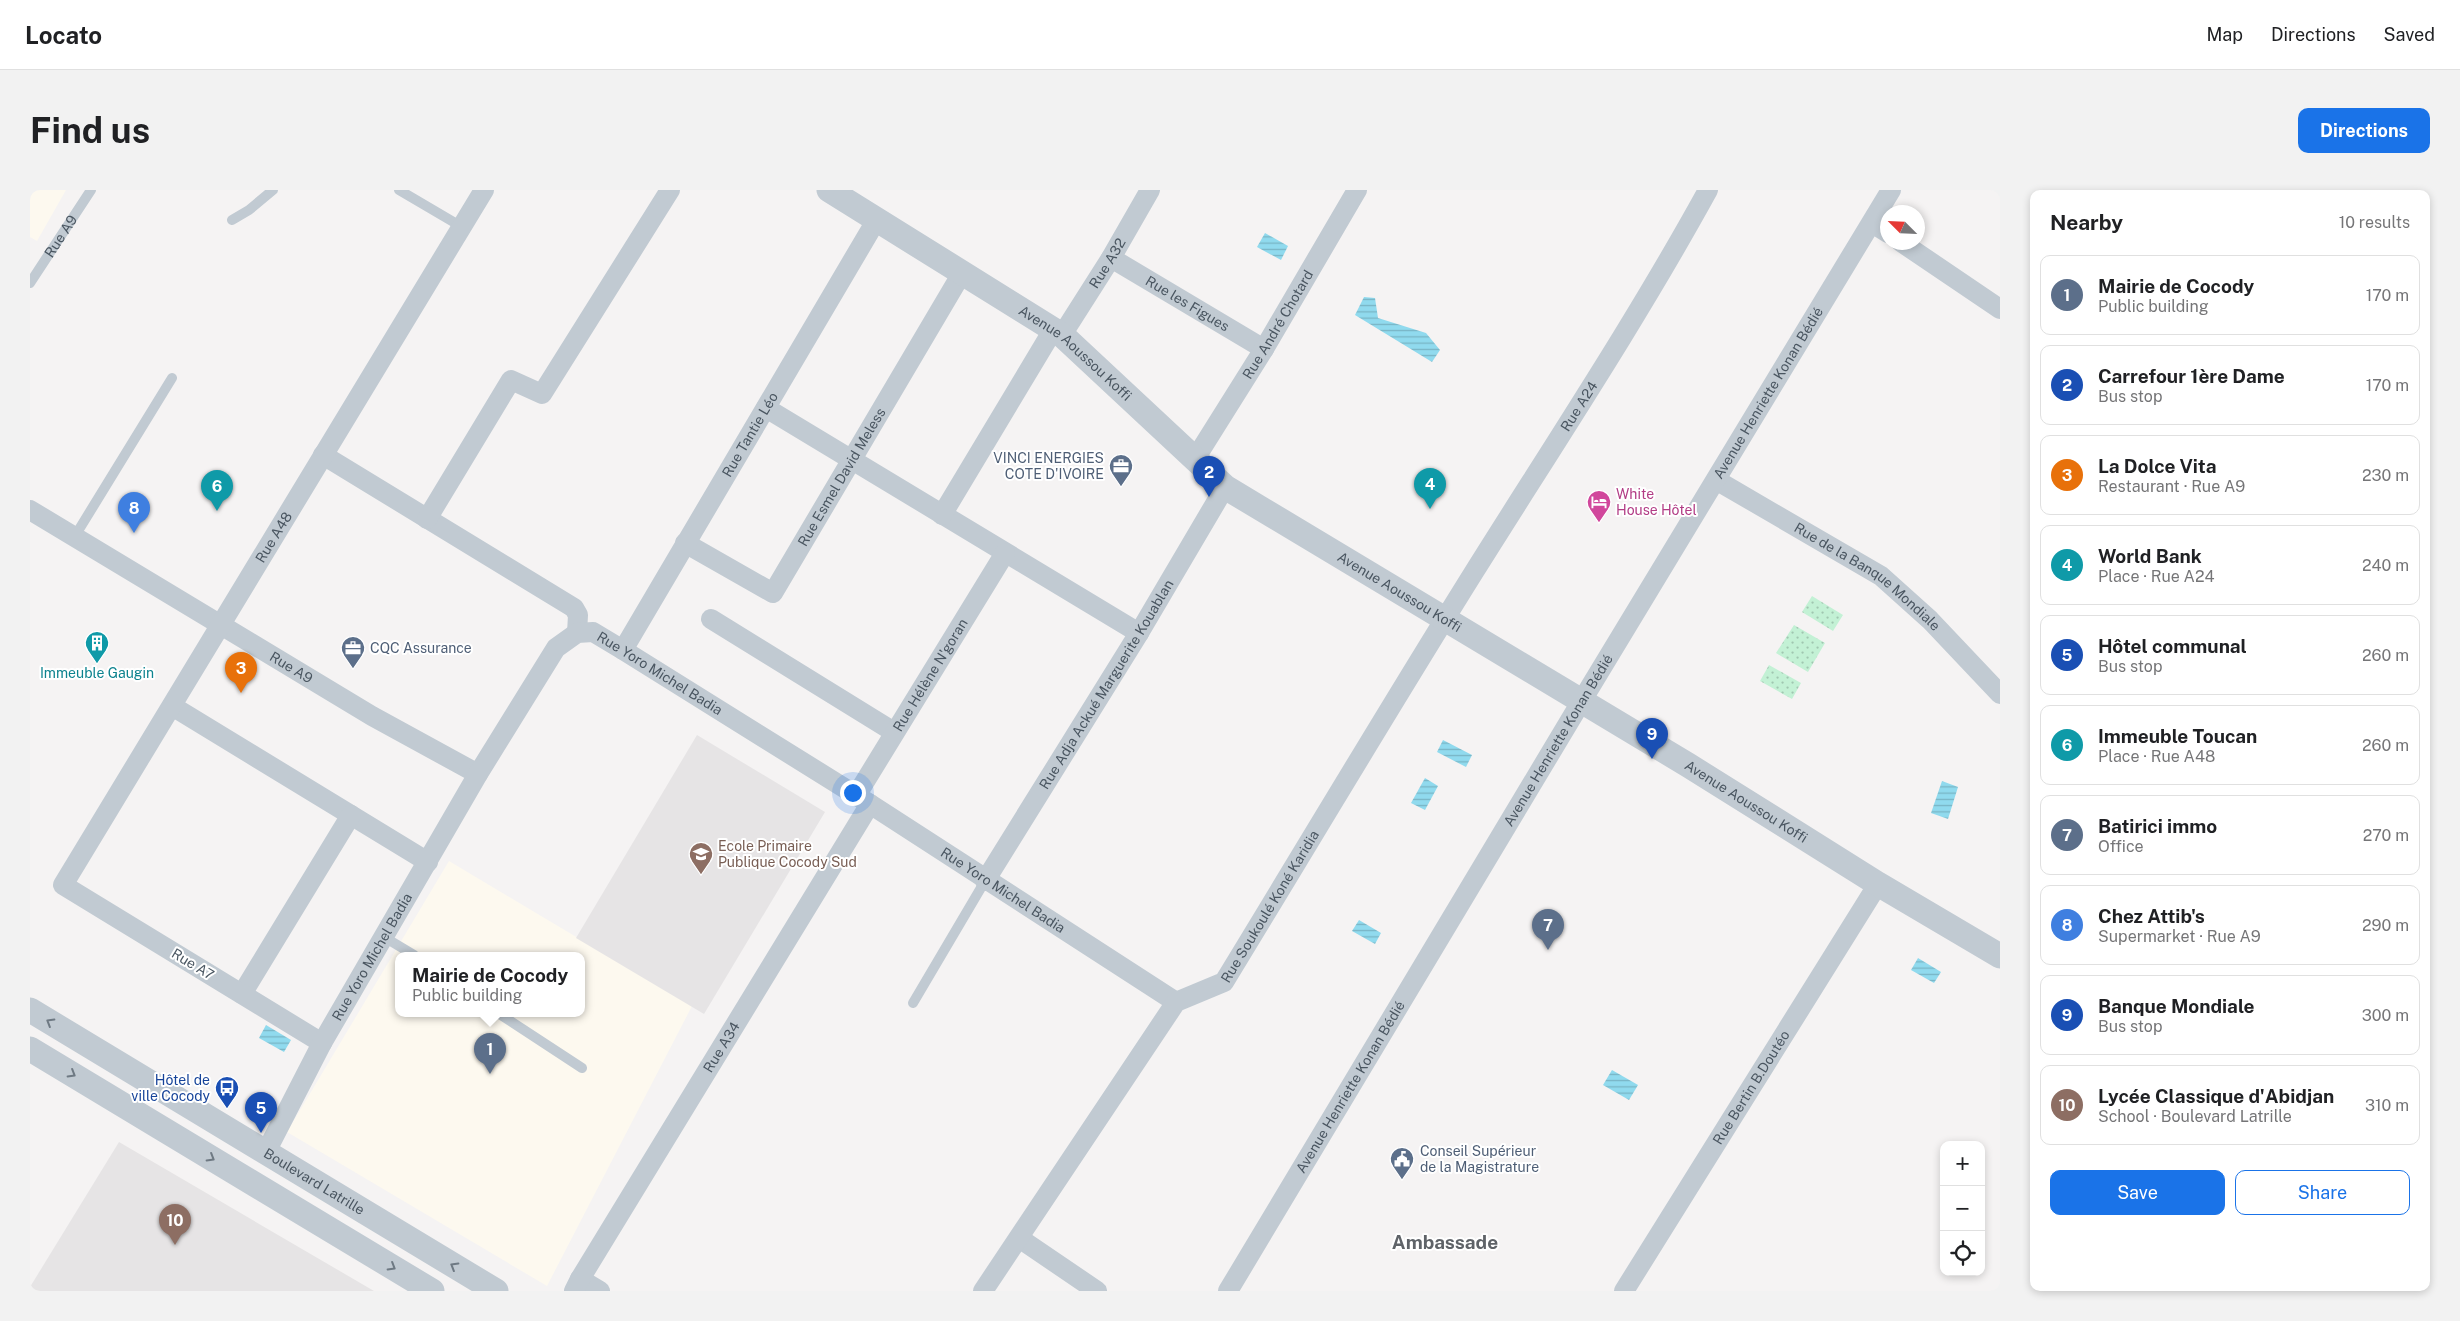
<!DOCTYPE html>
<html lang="en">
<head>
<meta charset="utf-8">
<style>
  :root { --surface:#fff; --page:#f2f2f2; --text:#202124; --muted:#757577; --line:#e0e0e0; --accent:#1a73e8 }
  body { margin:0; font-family:"Public Sans",sans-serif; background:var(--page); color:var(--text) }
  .controls { position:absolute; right:15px; bottom:15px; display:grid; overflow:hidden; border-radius:10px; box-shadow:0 2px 8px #0003 }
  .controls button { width:45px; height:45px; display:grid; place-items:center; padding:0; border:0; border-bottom:1px solid var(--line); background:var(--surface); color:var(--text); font:25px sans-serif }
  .compass { position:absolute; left:1850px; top:15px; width:45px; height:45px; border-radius:50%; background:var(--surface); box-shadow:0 2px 8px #0003; rotate:294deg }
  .you { position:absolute; left:822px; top:602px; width:18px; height:18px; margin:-12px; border:4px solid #fff; border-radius:50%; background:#1a73e8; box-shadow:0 0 0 8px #1a73e833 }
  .badge { display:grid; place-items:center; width:32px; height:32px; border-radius:50%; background:var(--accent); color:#fff; font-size:16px; font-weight:700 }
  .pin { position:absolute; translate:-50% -41px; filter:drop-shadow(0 1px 2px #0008) }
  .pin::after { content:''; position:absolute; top:26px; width:18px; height:15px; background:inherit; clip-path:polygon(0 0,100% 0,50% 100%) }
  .popup { position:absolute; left:365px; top:762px; width:190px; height:65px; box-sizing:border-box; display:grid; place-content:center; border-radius:10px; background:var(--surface); filter:drop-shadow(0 1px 4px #0005); font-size:16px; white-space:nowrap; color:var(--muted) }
  .popup b { font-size:19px; color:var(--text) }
  .popup::after { content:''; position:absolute; left:50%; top:100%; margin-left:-10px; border:10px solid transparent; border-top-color:var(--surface) }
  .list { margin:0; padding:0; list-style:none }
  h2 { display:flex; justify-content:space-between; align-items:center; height:65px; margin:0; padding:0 20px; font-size:21px }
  h2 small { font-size:16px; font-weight:400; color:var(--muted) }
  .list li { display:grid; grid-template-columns:32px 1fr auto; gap:15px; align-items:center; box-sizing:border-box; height:80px; margin:0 10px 10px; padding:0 10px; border:1px solid var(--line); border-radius:10px }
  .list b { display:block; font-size:19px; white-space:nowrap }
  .list p { margin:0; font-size:16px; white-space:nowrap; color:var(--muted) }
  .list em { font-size:16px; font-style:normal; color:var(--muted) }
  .actions { display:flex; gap:10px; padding:15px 20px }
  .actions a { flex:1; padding:11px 0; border:1px solid var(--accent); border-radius:10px; text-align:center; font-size:18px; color:var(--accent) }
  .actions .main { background:var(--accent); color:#fff }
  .icon { flex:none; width:28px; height:28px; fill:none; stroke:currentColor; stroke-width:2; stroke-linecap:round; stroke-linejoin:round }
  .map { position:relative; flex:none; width:1970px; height:1101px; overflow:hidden; border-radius:10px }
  header { display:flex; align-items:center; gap:30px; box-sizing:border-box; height:70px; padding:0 25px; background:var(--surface); border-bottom:1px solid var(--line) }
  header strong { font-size:24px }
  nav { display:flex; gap:28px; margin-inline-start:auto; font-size:18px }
  .intro { display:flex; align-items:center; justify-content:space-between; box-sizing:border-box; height:120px; padding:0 30px }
  h1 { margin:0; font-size:35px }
  .button { padding:12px 22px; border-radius:10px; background:var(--accent); color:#fff; font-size:18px; font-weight:700 }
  main { display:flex; gap:30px; padding:0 30px }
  aside { flex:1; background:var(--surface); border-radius:10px; box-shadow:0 2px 8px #0003 }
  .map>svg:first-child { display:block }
  .commercial { fill:#fdf9ef; fill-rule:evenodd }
  .education { fill:#e6e4e5 }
  .grass { fill:url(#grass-dots) }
  .water { fill:url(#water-rules) }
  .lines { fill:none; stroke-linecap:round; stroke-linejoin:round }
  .service { stroke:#c1cad2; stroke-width:10 }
  .minor { stroke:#c1cad2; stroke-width:20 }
  .tertiary { stroke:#c1cad2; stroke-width:25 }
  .oneway { stroke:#6e7983 }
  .labels { text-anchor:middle; stroke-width:4; stroke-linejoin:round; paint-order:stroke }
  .street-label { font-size:14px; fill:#4a5661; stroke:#fff }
  .service-label { font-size:14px; fill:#4e5e75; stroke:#fff; text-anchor:start }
  .hotel-label { font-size:14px; fill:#b23c85; stroke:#fff; text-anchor:start }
  .culture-label { font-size:14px; fill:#0d838f; stroke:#fff }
  .education-label { font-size:14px; fill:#785e54; stroke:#fff; text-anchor:start }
  .transit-label { font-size:14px; fill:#164399; stroke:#fff; text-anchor:end }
  .district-label { font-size:19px; font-weight:bold; fill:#5f6368; stroke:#fff }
</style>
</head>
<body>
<header>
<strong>Locato</strong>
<nav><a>Map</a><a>Directions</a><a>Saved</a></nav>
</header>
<div class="intro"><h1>Find us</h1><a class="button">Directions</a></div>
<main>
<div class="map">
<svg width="1970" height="1101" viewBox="0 0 1970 1101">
  <defs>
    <pattern id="grass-dots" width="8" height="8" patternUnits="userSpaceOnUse" patternTransform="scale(1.25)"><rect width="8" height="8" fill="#c3f1d5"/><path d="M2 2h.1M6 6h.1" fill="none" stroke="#a0c6b0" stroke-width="1.8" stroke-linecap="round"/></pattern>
    <pattern id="water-rules" width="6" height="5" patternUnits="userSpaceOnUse" patternTransform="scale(1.25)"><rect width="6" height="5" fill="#90daee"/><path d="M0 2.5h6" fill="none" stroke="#78b4c4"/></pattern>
  </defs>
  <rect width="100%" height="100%" fill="#f5f3f3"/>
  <g class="commercial">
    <polygon points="0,0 36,0 7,51 0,47"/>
    <path d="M419 671 662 816 517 1096 257 942ZM369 765H551V823H369Z"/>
  </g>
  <g class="education">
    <polygon points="667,545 795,622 674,824 546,748"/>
    <polygon points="89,952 344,1101 0,1101 0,1097"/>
  </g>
  <g class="grass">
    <polygon points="1782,406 1813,425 1803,441 1772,422"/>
    <polygon points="1764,435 1795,453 1778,482 1746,463"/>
    <polygon points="1739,475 1771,493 1762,509 1730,491"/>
  </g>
  <g class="water">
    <polygon points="1235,43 1258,56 1251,70 1227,57"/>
    <polygon points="1334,107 1345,108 1348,128 1396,143 1410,160 1402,172 1325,125"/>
    <polygon points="1413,550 1442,565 1436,577 1407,562"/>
    <polygon points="1395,588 1408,596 1395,620 1381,613"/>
    <polygon points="1912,591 1928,597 1918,629 1901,623"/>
    <polygon points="1329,730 1351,743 1345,754 1322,741"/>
    <polygon points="1888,768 1911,782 1904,793 1881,780"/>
    <polygon points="236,835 261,850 254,862 229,848"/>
    <polygon points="1582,880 1608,895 1599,910 1573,895"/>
  </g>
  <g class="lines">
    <g class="service">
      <polyline points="369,0 432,37"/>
      <polyline points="202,30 219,20 243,0"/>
      <path id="s1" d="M0 93 61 0"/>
      <polyline points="45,346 142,188"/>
      <polyline points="354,747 384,765"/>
      <polyline points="883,813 955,691"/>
      <polyline points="468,823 552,878"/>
    </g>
    <g class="minor">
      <polyline points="1842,33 1858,43"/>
      <polyline points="1871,52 1970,119"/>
      <path id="s2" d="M1081 68 1234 159"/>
      <path id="s3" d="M1032 145 1081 68 1120 0"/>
      <polyline points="736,218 1109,443"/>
      <polyline points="293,265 544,418 548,425 547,443"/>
      <path id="s4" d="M1165 269 1234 159 1327 0"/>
      <path id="s5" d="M1686 290 1851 386 1900 430 1970 504"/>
      <path id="s6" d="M0 320 342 526 448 584"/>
      <polyline points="912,325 1023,140"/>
      <polyline points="397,329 481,190 512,204 640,0"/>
      <path id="s7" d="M655 353 743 403 932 83"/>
      <polyline points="681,429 864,542"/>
      <path id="s8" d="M593 460 847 29"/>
      <polyline points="142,516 398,672"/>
      <path id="s9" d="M826 606 975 363"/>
      <path id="s10" d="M955 691 1109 443 1195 297"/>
      <polyline points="212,804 321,625"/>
      <path id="s11" d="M292 853 33 695 454 0"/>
      <path id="s12" d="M236 962 292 853 448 584 526 458 547 443 563 442 593 460 840 614 1146 812"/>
      <polyline points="989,1048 1067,1101"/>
      <polyline points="550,1089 570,1101"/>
      <path id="s13" d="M544 1101 550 1089 840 614"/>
      <path id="s14" d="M953 1101 1146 812 1194 792C1277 656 1359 518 1444 382 1523 256 1606 131 1678 0"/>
      <path id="s15" d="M1198 1101 1551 512 1861 0"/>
      <path id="s16" d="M1594 1101 1848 694"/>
    </g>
    <g class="tertiary">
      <path id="s17" d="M799 0 1032 145 1195 297 1658 575 1848 694 1970 766"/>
      <path id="s18" d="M0 820 466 1101"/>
      <polyline points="0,859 402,1101"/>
    </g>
  </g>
  <defs><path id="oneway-chevron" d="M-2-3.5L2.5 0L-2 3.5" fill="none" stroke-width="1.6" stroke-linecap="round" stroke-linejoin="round" transform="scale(1.25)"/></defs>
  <g class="oneway">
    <use href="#oneway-chevron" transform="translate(20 832) rotate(-149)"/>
    <use href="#oneway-chevron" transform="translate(42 884) rotate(31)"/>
    <use href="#oneway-chevron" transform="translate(181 968) rotate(31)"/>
    <use href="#oneway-chevron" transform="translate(424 1076) rotate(-149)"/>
    <use href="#oneway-chevron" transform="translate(362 1077) rotate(31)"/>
  </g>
  <defs>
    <g id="office-pin" transform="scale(1.25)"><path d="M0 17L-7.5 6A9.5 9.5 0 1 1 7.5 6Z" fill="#5c6f8a" stroke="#fff"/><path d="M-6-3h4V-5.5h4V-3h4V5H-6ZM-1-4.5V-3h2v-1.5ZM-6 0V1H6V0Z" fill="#fff"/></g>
    <g id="hotel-pin" transform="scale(1.25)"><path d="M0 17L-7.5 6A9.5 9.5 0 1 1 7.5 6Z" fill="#d1479c" stroke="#fff"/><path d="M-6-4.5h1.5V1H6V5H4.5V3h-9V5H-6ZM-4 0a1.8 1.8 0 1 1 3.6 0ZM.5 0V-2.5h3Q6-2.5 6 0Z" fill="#fff"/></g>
    <g id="building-pin" transform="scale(1.25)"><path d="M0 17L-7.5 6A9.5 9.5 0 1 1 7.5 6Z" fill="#0f9aa8" stroke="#fff"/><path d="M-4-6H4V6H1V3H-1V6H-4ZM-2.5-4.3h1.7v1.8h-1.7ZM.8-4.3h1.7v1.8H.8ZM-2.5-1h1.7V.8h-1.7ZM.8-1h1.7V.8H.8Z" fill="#fff"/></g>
    <g id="school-pin" transform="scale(1.25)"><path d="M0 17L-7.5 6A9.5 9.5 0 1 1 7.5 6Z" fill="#8d6e63" stroke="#fff"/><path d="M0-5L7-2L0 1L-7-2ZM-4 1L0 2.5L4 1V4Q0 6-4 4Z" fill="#fff"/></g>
    <g id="bus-pin" transform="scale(1.25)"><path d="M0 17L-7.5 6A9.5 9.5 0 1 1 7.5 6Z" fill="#1a4fb4" stroke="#fff"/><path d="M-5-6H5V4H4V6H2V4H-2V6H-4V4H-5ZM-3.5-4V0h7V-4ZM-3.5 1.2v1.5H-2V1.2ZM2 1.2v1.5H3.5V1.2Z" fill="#fff"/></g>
    <g id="civic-pin" transform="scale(1.25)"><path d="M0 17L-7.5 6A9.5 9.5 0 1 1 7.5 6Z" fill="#5c6f8a" stroke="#fff"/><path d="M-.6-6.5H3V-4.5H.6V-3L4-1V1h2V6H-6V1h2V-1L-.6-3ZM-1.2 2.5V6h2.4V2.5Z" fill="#fff"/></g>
  </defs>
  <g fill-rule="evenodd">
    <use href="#office-pin" x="1091" y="276"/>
    <use href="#hotel-pin" x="1569" y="312"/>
    <use href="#building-pin" x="67" y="453"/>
    <use href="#office-pin" x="323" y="458"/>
    <use href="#school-pin" x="671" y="664"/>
    <use href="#bus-pin" x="197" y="898"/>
    <use href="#civic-pin" x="1372" y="969"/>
  </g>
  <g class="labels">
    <g class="street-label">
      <text dy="5" stroke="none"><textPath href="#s1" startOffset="56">Rue A9</textPath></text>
      <text dy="5" stroke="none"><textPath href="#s3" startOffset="85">Rue A32</textPath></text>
      <text dy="5" stroke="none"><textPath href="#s2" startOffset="89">Rue les Figues</textPath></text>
      <text dy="5" stroke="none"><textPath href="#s4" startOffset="158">Rue André Chotard</textPath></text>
      <text dy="5" stroke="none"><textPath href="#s17" startOffset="296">Avenue Aoussou Koffi</textPath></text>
      <text dy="5" stroke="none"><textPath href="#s15" startOffset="1048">Avenue Henriette Konan Bédié</textPath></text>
      <text dy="5" stroke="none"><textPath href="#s14" startOffset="1076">Rue A24</textPath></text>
      <text dy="5" stroke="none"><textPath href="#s8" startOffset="250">Rue Tantie Léo</textPath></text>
      <text dy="5" stroke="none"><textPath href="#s7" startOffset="236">Rue Esmel David Meless</textPath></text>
      <text dy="5" stroke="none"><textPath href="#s11" startOffset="710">Rue A48</textPath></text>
      <text dy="5" stroke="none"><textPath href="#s5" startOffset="180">Rue de la Banque Mondiale</textPath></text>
      <text dy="5" stroke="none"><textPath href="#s17" startOffset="701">Avenue Aoussou Koffi</textPath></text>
      <text dy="5" stroke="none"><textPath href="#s6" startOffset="305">Rue A9</textPath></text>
      <text dy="5" stroke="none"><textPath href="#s12" startOffset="702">Rue Yoro Michel Badia</textPath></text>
      <text dy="5" stroke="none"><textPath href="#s9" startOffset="142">Rue Hélène N'goran</textPath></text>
      <text dy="5" stroke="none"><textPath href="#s10" startOffset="231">Rue Adja Ackué Marguerite Kouablan</textPath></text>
      <text dy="5" stroke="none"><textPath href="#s15" startOffset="642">Avenue Henriette Konan Bédié</textPath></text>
      <text dy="5" stroke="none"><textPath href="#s17" startOffset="1106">Avenue Aoussou Koffi</textPath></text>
      <text dy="5" stroke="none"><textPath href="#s12" startOffset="1108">Rue Yoro Michel Badia</textPath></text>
      <text dy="5" stroke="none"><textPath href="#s14" startOffset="488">Rue Soukoulé Koné Karidia</textPath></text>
      <text dy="5" stroke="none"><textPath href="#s12" startOffset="222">Rue Yoro Michel Badia</textPath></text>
      <text transform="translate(163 774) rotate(31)" y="5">Rue A7</text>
      <text dy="5" stroke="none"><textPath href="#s13" startOffset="285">Rue A34</textPath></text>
      <text dy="5" stroke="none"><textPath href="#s15" startOffset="238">Avenue Henriette Konan Bédié</textPath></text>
      <text dy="5" stroke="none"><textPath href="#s16" startOffset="240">Rue Bertin B.Doutéo</textPath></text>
      <text dy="5" stroke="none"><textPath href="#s18" startOffset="332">Boulevard Latrille</textPath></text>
    </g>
    <g class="service-label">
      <text x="1074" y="273" text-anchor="end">VINCI ENERGIES<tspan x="1074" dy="16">COTE D'IVOIRE</tspan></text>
      <text x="340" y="463">CQC Assurance</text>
      <text x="1390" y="966">Conseil Supérieur<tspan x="1390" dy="16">de la Magistrature</tspan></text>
    </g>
    <g class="hotel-label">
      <text x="1586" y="309">White<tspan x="1586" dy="16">House Hôtel</tspan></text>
    </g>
    <g class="culture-label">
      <text x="67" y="488">Immeuble Gaugin</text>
    </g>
    <g class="education-label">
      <text x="688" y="661">Ecole Primaire<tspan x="688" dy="16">Publique Cocody Sud</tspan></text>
    </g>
    <g class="transit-label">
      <text x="180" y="895">Hôtel de<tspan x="180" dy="16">ville Cocody</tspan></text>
    </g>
    <g class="district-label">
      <text x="1415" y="1059">Ambassade</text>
    </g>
  </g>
</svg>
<div class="controls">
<button>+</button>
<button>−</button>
<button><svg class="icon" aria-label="locate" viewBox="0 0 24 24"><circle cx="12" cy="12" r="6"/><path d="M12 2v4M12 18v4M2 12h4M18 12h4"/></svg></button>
</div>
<svg class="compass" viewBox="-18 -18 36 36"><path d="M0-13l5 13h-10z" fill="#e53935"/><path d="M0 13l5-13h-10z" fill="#757577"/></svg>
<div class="you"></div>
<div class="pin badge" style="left:460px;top:884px;background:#5c6f8a">1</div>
<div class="popup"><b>Mairie de Cocody</b>Public building</div>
<div class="pin badge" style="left:1179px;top:307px;background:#1a4fb4">2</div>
<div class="pin badge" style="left:211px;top:503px;background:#e8710a">3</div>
<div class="pin badge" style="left:1400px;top:319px;background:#0f9aa8">4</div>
<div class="pin badge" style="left:231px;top:943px;background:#1a4fb4">5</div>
<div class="pin badge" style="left:187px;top:321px;background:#0f9aa8">6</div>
<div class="pin badge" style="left:1518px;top:760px;background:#5c6f8a">7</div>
<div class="pin badge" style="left:104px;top:343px;background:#3f7fe0">8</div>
<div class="pin badge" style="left:1622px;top:569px;background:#1a4fb4">9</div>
<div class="pin badge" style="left:145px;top:1055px;background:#8d6e63">10</div>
</div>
<aside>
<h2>Nearby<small>10 results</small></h2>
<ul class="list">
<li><span class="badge" style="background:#5c6f8a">1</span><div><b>Mairie de Cocody</b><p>Public building</p></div><em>170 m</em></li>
<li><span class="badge" style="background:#1a4fb4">2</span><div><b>Carrefour 1ère Dame</b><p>Bus stop</p></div><em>170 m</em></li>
<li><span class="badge" style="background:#e8710a">3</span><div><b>La Dolce Vita</b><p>Restaurant · Rue A9</p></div><em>230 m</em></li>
<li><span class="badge" style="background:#0f9aa8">4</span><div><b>World Bank</b><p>Place · Rue A24</p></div><em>240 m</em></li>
<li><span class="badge" style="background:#1a4fb4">5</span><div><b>Hôtel communal</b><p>Bus stop</p></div><em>260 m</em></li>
<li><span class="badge" style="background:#0f9aa8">6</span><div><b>Immeuble Toucan</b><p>Place · Rue A48</p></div><em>260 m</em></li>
<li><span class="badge" style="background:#5c6f8a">7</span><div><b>Batirici immo</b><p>Office</p></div><em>270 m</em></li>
<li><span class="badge" style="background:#3f7fe0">8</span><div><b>Chez Attib's</b><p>Supermarket · Rue A9</p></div><em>290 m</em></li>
<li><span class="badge" style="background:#1a4fb4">9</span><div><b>Banque Mondiale</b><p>Bus stop</p></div><em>300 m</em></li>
<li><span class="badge" style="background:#8d6e63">10</span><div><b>Lycée Classique d'Abidjan</b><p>School · Boulevard Latrille</p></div><em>310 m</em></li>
</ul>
<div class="actions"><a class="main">Save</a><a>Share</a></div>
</aside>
</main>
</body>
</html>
